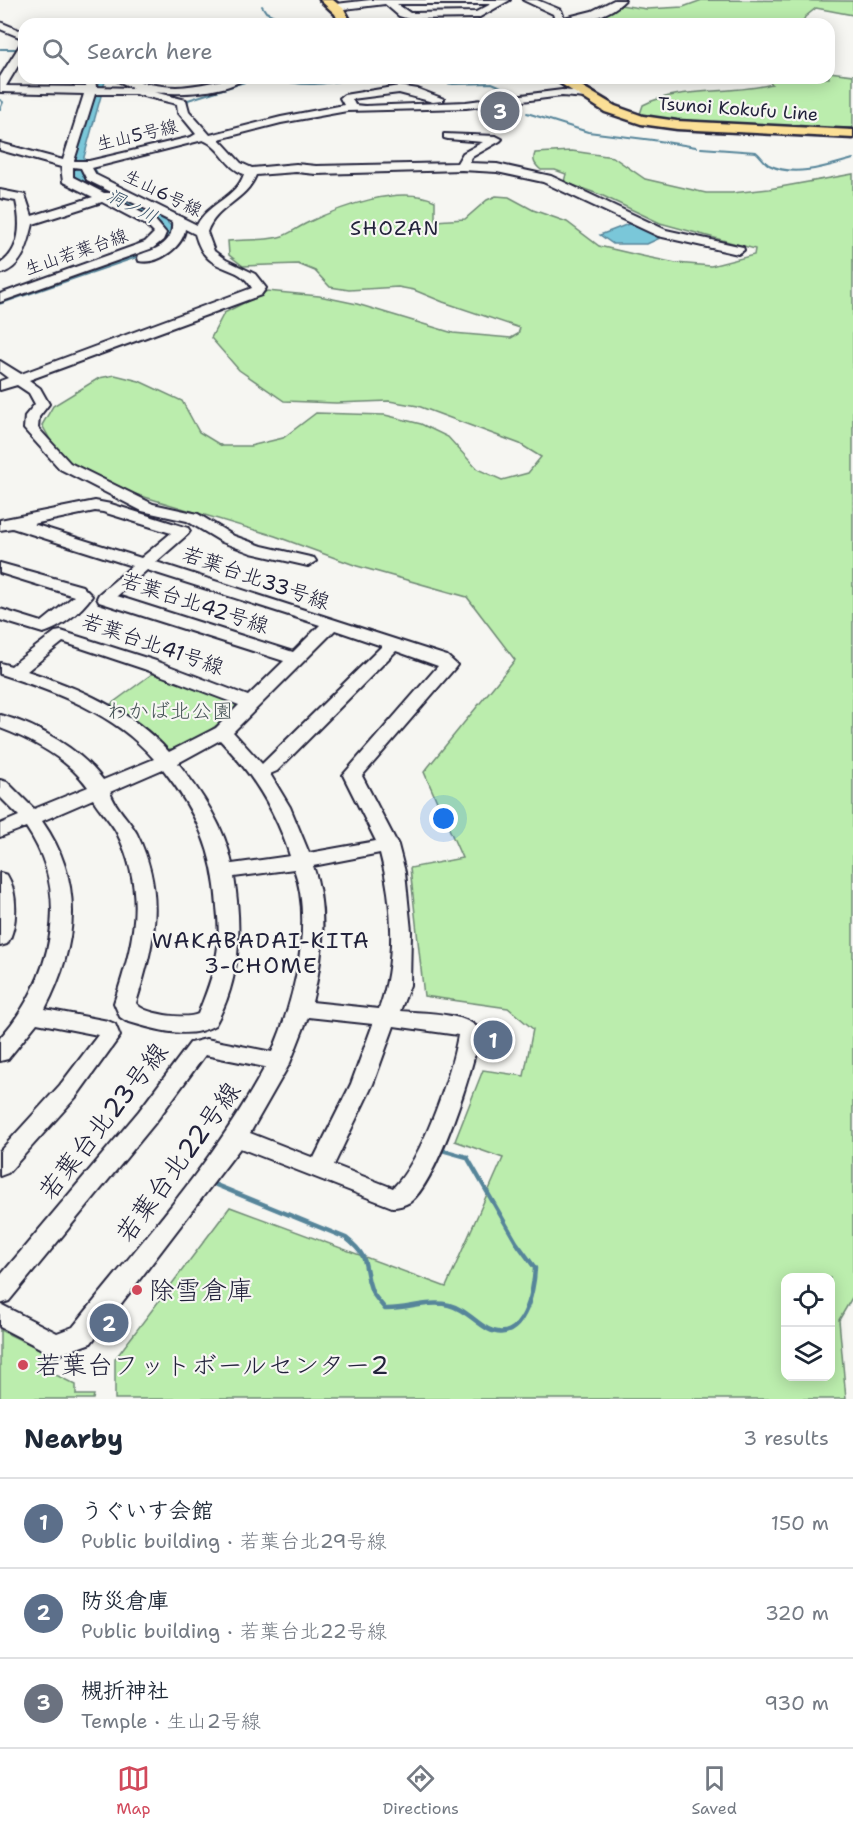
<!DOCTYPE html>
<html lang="en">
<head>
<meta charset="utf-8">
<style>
  :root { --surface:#fff; --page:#f2f2f3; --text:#1f2937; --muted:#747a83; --line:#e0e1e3; --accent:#d1495b }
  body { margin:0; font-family:"Shantell Sans","Klee One",sans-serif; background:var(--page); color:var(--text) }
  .controls { position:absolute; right:18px; bottom:18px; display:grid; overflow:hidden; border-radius:12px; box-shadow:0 3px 15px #0003 }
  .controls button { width:54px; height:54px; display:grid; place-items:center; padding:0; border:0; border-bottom:2px solid var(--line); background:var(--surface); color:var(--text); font:30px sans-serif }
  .you { position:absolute; left:444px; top:819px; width:21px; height:21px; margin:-15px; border:4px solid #fff; border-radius:50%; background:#1a73e8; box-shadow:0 0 0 9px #1a73e833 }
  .badge { display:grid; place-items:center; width:39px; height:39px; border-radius:50%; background:var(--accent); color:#fff; font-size:20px; font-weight:700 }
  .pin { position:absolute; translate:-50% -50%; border:3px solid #fff; box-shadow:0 2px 6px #0006 }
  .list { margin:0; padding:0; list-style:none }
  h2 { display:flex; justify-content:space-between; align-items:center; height:78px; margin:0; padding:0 24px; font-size:26px }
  h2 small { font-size:20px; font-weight:400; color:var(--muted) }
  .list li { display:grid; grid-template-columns:39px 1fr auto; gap:18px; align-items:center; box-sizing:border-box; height:90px; padding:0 24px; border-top:2px solid var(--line) }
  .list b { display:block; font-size:22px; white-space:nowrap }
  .list p { margin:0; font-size:20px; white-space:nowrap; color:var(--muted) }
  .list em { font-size:20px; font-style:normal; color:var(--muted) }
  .icon { flex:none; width:33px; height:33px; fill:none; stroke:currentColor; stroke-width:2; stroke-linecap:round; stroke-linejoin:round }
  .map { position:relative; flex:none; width:853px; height:1399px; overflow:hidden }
  .search { position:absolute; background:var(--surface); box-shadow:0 3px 15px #0003; left:18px; right:18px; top:18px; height:66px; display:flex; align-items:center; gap:15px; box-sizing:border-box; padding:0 21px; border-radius:18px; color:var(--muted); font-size:22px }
  .sheet { height:348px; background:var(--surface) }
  nav { display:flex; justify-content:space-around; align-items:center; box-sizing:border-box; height:84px; border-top:2px solid var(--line); background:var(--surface); font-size:16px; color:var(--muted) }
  nav a { display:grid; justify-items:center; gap:3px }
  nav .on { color:var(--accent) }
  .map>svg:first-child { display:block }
  .green { fill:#bbedad; stroke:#6e8874; stroke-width:1.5; fill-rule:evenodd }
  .water { fill:#7ac7d9; stroke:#57859a; stroke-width:1.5 }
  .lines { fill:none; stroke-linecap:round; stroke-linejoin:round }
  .stream-far1 { stroke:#57859a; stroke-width:2 }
  .stream { stroke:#57859a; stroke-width:4.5 }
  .minor-casing { stroke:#22223b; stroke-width:4 }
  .major-casing { stroke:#22223b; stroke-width:5 }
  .minor { fill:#f6f6f2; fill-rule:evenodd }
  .major { fill:#fbdf96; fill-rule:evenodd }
  .poi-dot { fill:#d1495b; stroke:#f6f6f2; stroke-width:2 }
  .labels { text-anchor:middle; stroke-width:4.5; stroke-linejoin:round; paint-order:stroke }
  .far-street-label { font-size:18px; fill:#22223b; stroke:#f6f6f2 }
  .far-water-label { font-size:18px; font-style:italic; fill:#3c546a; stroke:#f6f6f2 }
  .far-quarter-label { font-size:20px; letter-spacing:1.5px; fill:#22223b; stroke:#f6f6f2 }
  .street-label { font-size:21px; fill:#22223b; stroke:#f6f6f2 }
  .park-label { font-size:21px; fill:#485558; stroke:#f6f6f2 }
  .neighbourhood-label { font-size:22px; letter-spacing:1.5px; fill:#22223b; stroke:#f6f6f2 }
  .near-street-label { font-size:26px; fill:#22223b; stroke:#f6f6f2 }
  .near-poi-label { font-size:26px; fill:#22223b; stroke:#f6f6f2; text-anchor:start }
</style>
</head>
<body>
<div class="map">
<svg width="853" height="1399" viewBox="0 0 853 1399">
  <rect width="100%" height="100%" fill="#f6f6f2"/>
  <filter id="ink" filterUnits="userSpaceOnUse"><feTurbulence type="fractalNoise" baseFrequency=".0167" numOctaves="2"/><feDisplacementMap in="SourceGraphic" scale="12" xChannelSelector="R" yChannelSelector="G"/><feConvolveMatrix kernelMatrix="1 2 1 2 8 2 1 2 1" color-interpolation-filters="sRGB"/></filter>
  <g filter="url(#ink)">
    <g class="green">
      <path d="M702 0 853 1V15L816 8 805 17 802 24H696C684 18 664 26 650 24 631 22 613 20 595 15L620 5 647 9 683 7Z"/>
      <path d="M829 72 853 75V128C809 128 766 127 723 124 695 123 666 123 640 114L643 105C680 86 732 95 772 84L767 78H829Z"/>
      <path d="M572 151 613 157 645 179 706 193H732L769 189 853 174V1296L839 1320 846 1399H115V1359L230 1207 446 1287 503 1158 455 1141 483 1070 524 1076 533 1029 508 1008 424 996 410 868 462 858 424 772 515 660 467 597 357 566 275 536 128 492 61 459 42 425 53 406 99 378 115 375 139 381 182 401 199 432 222 446H250L283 438 316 413 385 415 421 424 448 437 477 469 502 480 528 473 541 457 520 444 418 406 389 401 336 403 284 401 239 370 211 338 224 313 267 291 319 296 357 304 453 333 511 338 518 334 520 328 443 302 414 290 398 287 349 290 330 287 315 271 298 264 243 266 229 255 228 241C245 239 263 241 279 237 289 235 298 227 307 223 340 207 400 184 435 201V221L465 219 487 200 496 196 509 197 533 210 567 222 599 246 642 256 676 263 711 266 754 255 755 249 660 223 601 195 564 182 566 174 555 170H541C535 165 532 161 535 153ZM786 1278H830V1376H786Z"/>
      <path d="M156 671 238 702 239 706C223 721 187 752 164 749L107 707Z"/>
      <polygon points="0,1330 52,1355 44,1369 76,1385 76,1395 94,1395 93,1399 0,1399"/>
    </g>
    <g class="water">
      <polygon points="101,78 106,78 84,157 84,172 82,173 96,185 166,221 173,228 173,236 158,250 0,304 0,301 159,242 166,235 161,224 77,179 73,174 73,158 75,157"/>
      <polygon points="631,223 657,234 660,238 647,244 613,244 600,235"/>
    </g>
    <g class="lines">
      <g class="stream-far1">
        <polyline points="262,6 266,12 284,21 267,24"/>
        <polyline points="336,18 338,22"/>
        <polyline points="0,49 20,49"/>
        <path d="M273 78C305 88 325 84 357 78"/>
        <polyline points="417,78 453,84 492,83 506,89 508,99"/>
        <polyline points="551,78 571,92"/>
        <polyline points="238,84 258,78"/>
        <polyline points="0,100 3,102 0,109"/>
        <polyline points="187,105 188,100 236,85"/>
        <polyline points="527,113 588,132 653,140"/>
        <polyline points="653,140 696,147"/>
        <path d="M701 148 756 152C761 156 764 162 769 165 795 178 828 166 853 159"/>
        <polyline points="95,173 97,173 94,168 98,166"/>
      </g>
      <path class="stream" d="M216 1185 346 1238C372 1259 362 1264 371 1289 373 1296 381 1303 385 1309 406 1310 428 1300 449 1305 465 1309 475 1322 488 1329 523 1347 534 1291 535 1268L516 1242 467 1157 442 1150"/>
      <g class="minor-casing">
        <g id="minor">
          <path d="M370 0H510L478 18 409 19 399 16 385 4 336 10 331 7 336 4ZM397 4H491L476 12 410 13Z"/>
          <path d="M523 0H537L561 10 564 18 592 11 614 0H625C606 20 571 24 545 24L555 20 553 14Z"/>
          <polygon points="0,22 24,32 24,39 0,29"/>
          <path d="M24 44V56L6 86 86 87 87 78H95L96 87 133 88 111 78C133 78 153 87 176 87 199 87 222 78 245 78 227 93 177 95 154 92L186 100 189 111 210 135 281 117 344 105 340 98 344 95 399 86 418 89 444 99 442 101 433 102 399 93 352 99 355 105 365 106 466 102 562 90 590 93 591 95 586 98 562 96 466 108 347 111 281 123 219 139 241 163 252 168 296 164 316 166 457 163 463 153 483 142 448 139 444 138V134L496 136 502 139 500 141 472 157 469 163 497 164 551 176 666 230 743 247 744 250 738 254 658 236 543 182 497 172 462 170 316 174 296 172 256 175C246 201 216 206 207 232L214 251 226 260 255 274 266 288 261 295 29 380 40 388 49 404 39 417 38 428 70 463 153 504 198 514 234 536 262 546 314 558 316 561 308 566 251 553 222 542 187 521 142 511 60 469 24 429 25 416 35 404 29 393 17 385 0 390V381L8 378 0 372V361L21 374 252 288C237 260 207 278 195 234L185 229C183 247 158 265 139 261L138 258 139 255C156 249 174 244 172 222L87 180 81 168 73 167V177L104 193H112L113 198 154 219 166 233 163 240 153 248 0 302V294L145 242 154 233 146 225 102 202 33 224C28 244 23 268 0 274V264C22 249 21 223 16 201L0 198V190L25 195 32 216 93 197 63 182 61 167 0 150V143L63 160 84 94 0 92V77L20 45ZM95 94H135L177 104 178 112 196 134 191 137 89 161H74ZM203 140C221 147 226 168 244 174 237 197 208 203 197 225L96 175 92 168Z"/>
          <path d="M95 501 111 504 188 528 190 531 188 534 156 562 447 656 457 665 454 669 362 776 398 845 405 872 411 931 410 985 400 1011C420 1013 469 1012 480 1031 475 1065 437 1183 410 1202 405 1205 398 1207 392 1207L240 1148 91 1343 55 1356 0 1327V1304L57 1333 73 1327C140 1243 214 1162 265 1067L205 1055 155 1123 9 1301 0 1304V1276L139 1111 190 1043 206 1039 272 1052C294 1001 314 923 294 869L234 877C242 928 241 979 215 1025 188 1041 154 1029 126 1021L120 1017 114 1003C134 943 147 893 117 833 111 821 100 811 93 799L42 821C85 882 78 945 45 1009L108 1021 115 1024 120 1036 76 1097 8 1173 0 1176V1151L60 1085 98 1035 37 1023 8 1059 0 1061V1038C51 981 73 895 26 827L0 837V824L19 816 0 797V780L7 782 34 809 88 787C67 758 32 740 0 728V715C38 725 80 749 103 780L154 759C114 713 56 692 0 674V663L11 666 55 632 61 631 156 661 248 696 284 661 99 602 97 598 99 594 132 566 12 528 0 530V520ZM95 511 103 512 171 533 141 558 33 524ZM147 570 320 625 293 652 117 596ZM335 630 382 646 262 764 233 732ZM63 642 144 669 239 705 216 728 169 752C131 710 79 688 27 671ZM396 651 438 666 343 775 376 841 309 853 290 807 270 774 277 771ZM220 740C253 774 276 811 290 856L232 864C225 827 201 792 178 763ZM163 769C197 813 214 852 217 907 219 924 220 941 216 958 213 977 205 996 198 1014 186 1020 142 1014 136 1003 155 942 166 894 137 834 129 819 115 808 110 792ZM380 853C393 902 397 961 379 1009L312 1002C323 959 328 908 313 866ZM308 1017 373 1024 351 1084 314 1158 250 1133 290 1063ZM394 1026 458 1035C451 1075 422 1160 393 1188L334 1165 373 1084Z"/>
          <path d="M0 563 82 586 92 596C81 611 62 628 43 633L0 620V609L42 622 74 596 0 573Z"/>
          <path d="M0 873 7 875C18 892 18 927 7 944L0 946Z"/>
        </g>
      </g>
      <g class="major-casing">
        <g id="major">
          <polygon points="320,0 333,0 344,9 352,24 340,24 335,14"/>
          <polygon points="552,78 568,78 615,106 643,116 677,121 853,130 853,138 677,129 641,124 605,112"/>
        </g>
      </g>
      <use href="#minor" class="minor"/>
      <use href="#major" class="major"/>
    </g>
  </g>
  <g class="poi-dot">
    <circle cx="137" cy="1290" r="6"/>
    <circle cx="23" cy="1365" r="6"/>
  </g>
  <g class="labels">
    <g class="far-street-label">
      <text transform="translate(738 109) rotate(4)" y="6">Tsunoi Kokufu Line</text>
      <text transform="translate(137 135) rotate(-13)" y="6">生山5号線</text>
      <text transform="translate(163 193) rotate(26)" y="6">生山6号線</text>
      <text transform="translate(76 252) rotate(-19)" y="6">生山若葉台線</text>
    </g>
    <g class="far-water-label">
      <text transform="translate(132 206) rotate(27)" y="6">洞ノ川</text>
    </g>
    <g class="far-quarter-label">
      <text x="395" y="235">SHOZAN</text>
    </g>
    <g class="street-label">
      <text transform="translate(256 578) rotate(19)" y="7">若葉台北33号線</text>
      <text transform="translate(195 603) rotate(18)" y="7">若葉台北42号線</text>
      <text transform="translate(153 644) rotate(19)" y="7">若葉台北41号線</text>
    </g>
    <g class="park-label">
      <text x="170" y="718">わかば北公園</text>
    </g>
    <g class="neighbourhood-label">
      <text x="261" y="948">WAKABADAI-KITA<tspan x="261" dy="25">3-CHOME</tspan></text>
    </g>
    <g class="near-street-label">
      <text transform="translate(103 1121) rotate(-52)" y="9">若葉台北23号線</text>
      <text transform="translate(178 1162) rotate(-54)" y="9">若葉台北22号線</text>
    </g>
    <g class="near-poi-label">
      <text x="149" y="1299">除雪倉庫</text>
      <text x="35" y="1374">若葉台フットボールセンター2</text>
    </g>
  </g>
</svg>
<div class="controls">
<button><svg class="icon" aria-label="locate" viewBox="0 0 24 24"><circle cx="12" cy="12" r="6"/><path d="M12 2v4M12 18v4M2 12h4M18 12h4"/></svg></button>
<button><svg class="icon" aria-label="layers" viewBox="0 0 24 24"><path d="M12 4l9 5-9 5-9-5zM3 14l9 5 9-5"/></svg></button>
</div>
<div class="you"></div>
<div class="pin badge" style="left:493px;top:1040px;background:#5c6f8a">1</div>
<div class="pin badge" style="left:109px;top:1323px;background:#5c6f8a">2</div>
<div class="pin badge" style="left:500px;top:111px;background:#6b7280">3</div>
<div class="search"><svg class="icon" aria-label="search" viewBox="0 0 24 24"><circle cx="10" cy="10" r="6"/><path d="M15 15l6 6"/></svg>Search here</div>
</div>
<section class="sheet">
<h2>Nearby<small>3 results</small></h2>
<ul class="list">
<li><span class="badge" style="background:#5c6f8a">1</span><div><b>うぐいす会館</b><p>Public building · 若葉台北29号線</p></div><em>150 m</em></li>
<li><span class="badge" style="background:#5c6f8a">2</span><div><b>防災倉庫</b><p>Public building · 若葉台北22号線</p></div><em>320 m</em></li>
<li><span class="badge" style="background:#6b7280">3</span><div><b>槻折神社</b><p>Temple · 生山2号線</p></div><em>930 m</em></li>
</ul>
</section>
<nav>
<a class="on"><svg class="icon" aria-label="map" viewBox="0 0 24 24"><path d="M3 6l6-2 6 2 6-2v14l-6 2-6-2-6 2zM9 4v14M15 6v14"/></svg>Map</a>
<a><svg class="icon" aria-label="directions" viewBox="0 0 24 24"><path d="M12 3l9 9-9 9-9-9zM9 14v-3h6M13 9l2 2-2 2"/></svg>Directions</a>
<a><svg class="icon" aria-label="saved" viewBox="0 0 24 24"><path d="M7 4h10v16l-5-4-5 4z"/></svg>Saved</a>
</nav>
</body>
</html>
